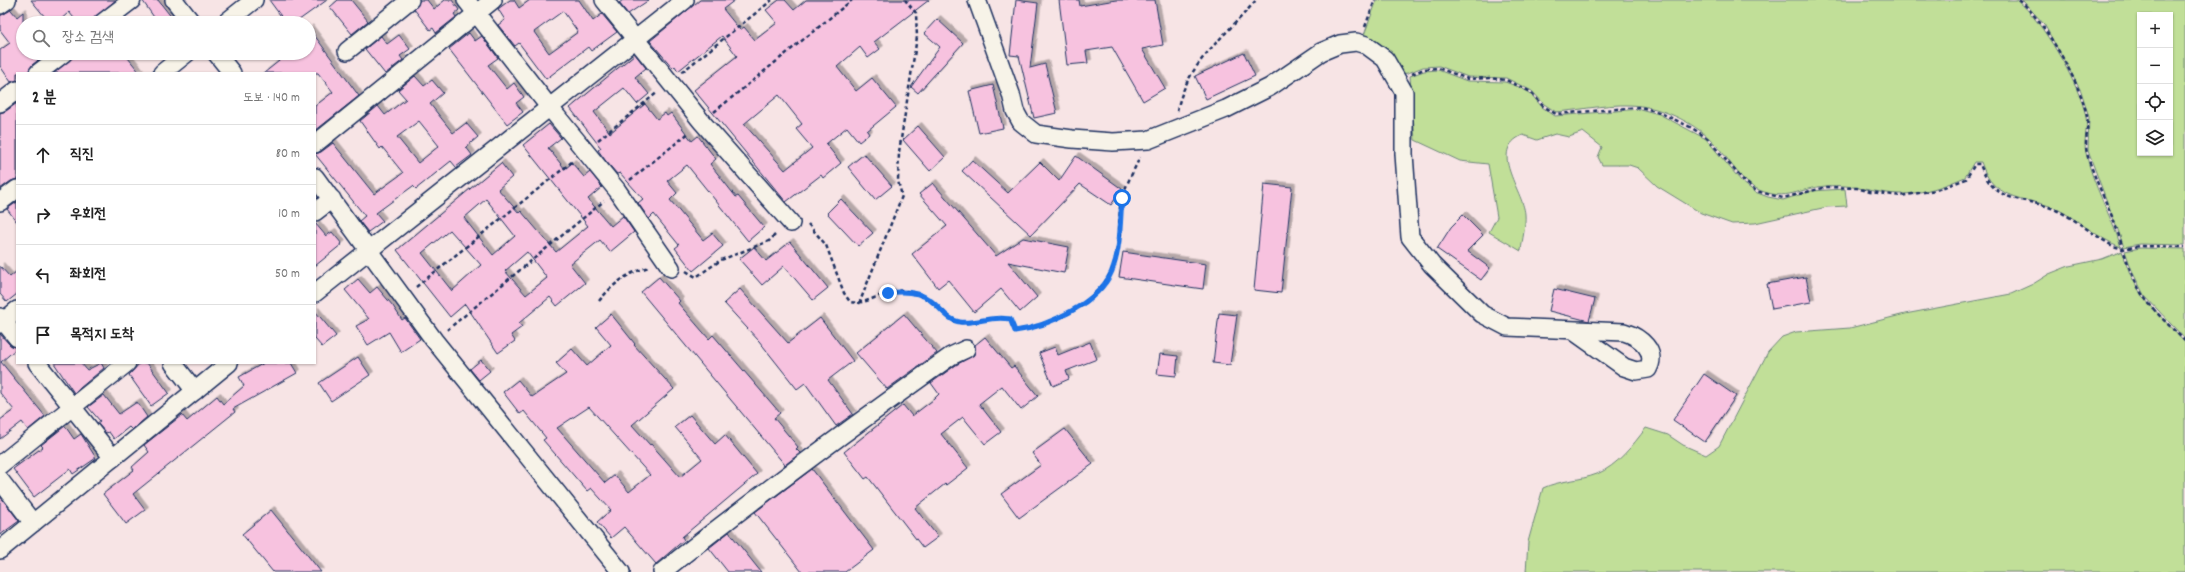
<!DOCTYPE html>
<html lang="ko">
<head>
<meta charset="utf-8">
<style>
  :root { --surface:#fff; --page:#f2f2f2; --text:#222; --muted:#767676; --line:#e0e0e0 }
  body { margin:0; font-family:Dekko,"Poor Story",sans-serif; background:var(--page); color:var(--text) }
  .controls { position:absolute; right:12px; top:12px; display:grid; overflow:hidden; border-radius:0px; box-shadow:0 1px 3px #0004 }
  .controls button { width:36px; height:36px; display:grid; place-items:center; padding:0; border:0; border-bottom:1px solid var(--line); background:var(--surface); color:var(--text); font:20px sans-serif }
  .stop { position:absolute; width:12px; height:12px; margin:-9px; border:3px solid #1a73e8; border-radius:50%; background:#fff }
  .stop.end { background:#1a73e8; border-color:#fff; box-shadow:0 1px 4px #0008 }
  .list { margin:0; padding:0; list-style:none }
  h2 { display:flex; justify-content:space-between; align-items:center; height:52px; margin:0; padding:0 16px; font-size:17px }
  h2 small { font-size:13px; font-weight:400; color:var(--muted) }
  .list li { display:grid; grid-template-columns:26px 1fr auto; gap:12px; align-items:center; box-sizing:border-box; height:60px; padding:0 16px; border-top:1px solid var(--line) }
  .list b { display:block; font-size:15px; white-space:nowrap }
  .list em { font-size:13px; font-style:normal; color:var(--muted) }
  .icon { flex:none; width:22px; height:22px; fill:none; stroke:currentColor; stroke-width:2; stroke-linecap:round; stroke-linejoin:round }
  .map { position:relative; flex:none; width:2185px; height:572px; overflow:hidden }
  .search { position:absolute; background:var(--surface); box-shadow:0 1px 3px #0004; left:16px; top:16px; width:300px; height:44px; display:flex; align-items:center; gap:10px; box-sizing:border-box; padding:0 14px; border-radius:22px; color:var(--muted); font-size:15px }
  .panel { position:absolute; background:var(--surface); box-shadow:0 1px 3px #0004; left:16px; top:72px; width:300px; height:292px; border-radius:0px }
  .map>svg:first-child { display:block }
  .green { fill:#c1df98; stroke:#6e877b; fill-rule:evenodd }
  .building { fill:#f7c2df; stroke:#1b2f5e; fill-rule:evenodd; filter:url(#shadow) }
  .lines { fill:none; stroke-linecap:round; stroke-linejoin:round }
  .minor-casing { stroke:#1b2f5e; stroke-width:20 }
  .path { stroke:#1b2f5e; stroke-width:2.5; stroke-dasharray:4 3; stroke-linecap:butt }
  .minor { stroke:#f7f3e8; stroke-width:17 }
  .route { stroke:#1a73e8; stroke-width:5 }
</style>
</head>
<body>
<div class="map">
<svg width="2185" height="572" viewBox="0 0 2185 572">
  <defs>
    <filter id="shadow"><feDropShadow dx="3.5" dy="-3.5" stdDeviation="0" flood-color="#0004"/></filter>
  </defs>
  <rect width="100%" height="100%" fill="#f7e4e5"/>
  <filter id="ink" filterUnits="userSpaceOnUse"><feTurbulence type="fractalNoise" baseFrequency=".025" numOctaves="2"/><feDisplacementMap in="SourceGraphic" scale="8" xChannelSelector="R" yChannelSelector="G"/><feConvolveMatrix kernelMatrix="1 2 1 2 8 2 1 2 1" color-interpolation-filters="sRGB"/></filter>
  <g filter="url(#ink)">
    <g class="green">
      <path d="M1377 0H2017C2042 20 2080 85 2086 117 2088 128 2083 141 2086 153 2093 186 2111 215 2121 247 2097 238 2079 220 2057 209 2038 200 2017 202 1999 189 1989 182 1985 173 1981 162H1974L1965 177C1945 186 1922 194 1901 194 1875 194 1852 183 1826 186 1798 188 1788 202 1759 190 1740 182 1729 158 1715 144 1698 125 1666 109 1641 106 1615 102 1582 110 1556 112L1544 104 1532 91 1506 78 1468 77 1439 66 1423 67 1408 73 1400 74 1365 41 1364 35Z"/>
      <path d="M2022 0H2185V245L2140 244 2124 247 2088 151 2089 117 2081 91 2044 24ZM2140 15H2170V153H2140Z"/>
      <path d="M1438 70 1467 81 1505 82 1519 87 1530 93 1542 107 1555 116 1640 109 1659 114 1706 139 1742 182 1755 192 1768 197 1783 200 1811 191 1845 189 1847 206 1827 207 1755 223 1732 224 1701 213 1657 186 1638 168 1629 165H1602L1598 157 1602 147 1583 132 1569 137 1555 134 1537 140 1523 135C1487 150 1523 190 1525 214 1526 226 1522 240 1521 251L1489 232 1497 217 1488 164 1460 161 1415 140 1410 76 1424 71Z"/>
      <polygon points="2140,248 2185,249 2185,339 2144,295 2133,273 2125,251"/>
      <path d="M2122 251 2130 274 2142 296 2185 343V572H1526L1528 542 1543 488C1560 480 1579 481 1597 474 1617 466 1633 445 1646 428L1668 435 1683 445 1706 455 1719 446 1768 352 1782 337 1796 332 1850 328 1905 314 2011 294 2033 284 2049 274 2069 266 2102 259Z"/>
    </g>
    <g class="building">
      <polygon points="31,0 116,0 88,23 78,23 69,12 57,23 50,23"/>
      <polygon points="142,0 158,0 176,23 158,23"/>
      <polygon points="269,0 327,0 295,23 286,23"/>
      <polygon points="338,0 351,0 368,21 352,34 330,7"/>
      <polygon points="420,0 427,0 434,9 445,0 452,0 459,10 454,14 456,17 436,33 433,28 430,30 414,9"/>
      <path d="M510 0H514L519 8 530 0H579L593 21 602 14 617 32 591 51 588 47 546 79 519 43 515 46 498 25 505 20 498 9ZM563 11 578 32 549 53 534 32Z"/>
      <polygon points="623,0 649,0 628,14 619,3"/>
      <path d="M700 0H735L723 9 740 30 744 27 755 40 777 23 766 10 779 0H785L794 10 806 0H929L874 42 880 49 868 58 860 47 837 67 856 91 872 78 896 107 867 131 869 134 859 142 847 127 826 144 841 163 823 178 821 175 786 202 694 90 737 56 722 36 678 71 675 66 673 68 650 41ZM779 95 802 124 796 129 812 148 785 170 744 124Z"/>
      <polygon points="1016,0 1038,3 1030,68 1045,64 1057,113 1034,118 1019,56 1010,55"/>
      <polygon points="1059,0 1079,0 1080,6 1116,0 1155,0 1163,45 1142,49 1165,88 1143,101 1112,47 1086,51 1088,63 1067,65"/>
      <polygon points="11,10 17,17 23,12 23,53 46,54 32,65 28,73 17,73 17,80 11,82 0,66 0,50 10,43 0,30 0,16"/>
      <polygon points="937,19 963,43 918,93 911,87 940,47 924,33"/>
      <polygon points="309,28 359,96 315,131 315,106 333,92 318,73 264,73 289,53 309,53"/>
      <polygon points="469,33 475,41 482,36 498,58 488,65 507,89 514,83 524,97 516,103 523,112 507,124 449,49"/>
      <polygon points="399,35 410,49 400,56 403,60 385,74 365,49 381,36 387,44"/>
      <polygon points="78,53 124,53 140,73 54,73"/>
      <polygon points="1244,53 1255,76 1206,99 1195,76"/>
      <polygon points="635,54 646,68 635,77 649,94 637,104 624,88 594,112 610,133 645,104 657,119 665,113 667,116 671,113 692,141 698,136 716,159 710,164 736,197 738,196 764,227 748,241 687,165 667,181 677,193 670,200 703,240 712,233 723,246 693,271 675,248 679,245 654,214 649,219 638,203 643,199 620,173 617,174 605,160 598,150 601,148 570,108"/>
      <path d="M415 76 424 86 432 80 443 93 430 104 453 133 466 123 478 137 466 147 472 155 456 167 451 161 416 189 413 186 376 213 383 221 368 232 359 221 365 216 315 154 321 152 333 143 374 194 403 173 382 147 380 149 360 121 378 106 385 115 406 99 398 90ZM419 121 439 146 418 163 397 137Z"/>
      <polygon points="993,85 1003,128 979,133 969,91"/>
      <polygon points="17,103 17,179 11,181 0,189 0,113 6,111"/>
      <path d="M549 124 561 138 548 148 565 169 572 163 584 177 590 172 602 187 588 199 611 226 623 216 634 232 610 252 600 240 570 264 585 283 557 306 550 297 519 323 522 327 511 335 515 341 498 353 465 304 450 317 397 250 501 163 512 177 498 189 519 213 521 211 556 252 588 226 523 145ZM486 199 515 236 493 255 464 218ZM450 230 481 265 452 291 422 253ZM527 252 547 278 526 295 505 271Z"/>
      <polygon points="918,126 945,157 930,171 903,140"/>
      <polygon points="864,154 892,186 875,200 848,167"/>
      <polygon points="1076,156 1122,189 1111,205 1080,184 1031,235 962,171 972,160 1008,193 1040,162 1059,181"/>
      <polygon points="933,183 996,256 1023,238 1069,247 1064,273 1008,262 1037,297 1020,312 1001,289 974,312 948,280 938,288 912,254 947,226 919,194"/>
      <polygon points="1264,184 1292,187 1281,293 1254,290"/>
      <polygon points="841,199 873,233 858,246 827,213"/>
      <polygon points="17,202 17,222 7,209"/>
      <polygon points="1463,215 1483,235 1467,251 1490,268 1481,280 1437,249 1451,227"/>
      <polygon points="315,223 326,236 332,232 342,244 315,266"/>
      <polygon points="790,242 828,288 813,300 784,266 762,285 739,259 754,247 766,261"/>
      <polygon points="1123,252 1206,264 1203,289 1119,277"/>
      <polygon points="0,266 10,277 17,271 17,294 7,302 0,294"/>
      <polygon points="659,277 680,301 678,303 709,339 713,335 780,413 774,418 798,447 796,449 800,453 785,465 641,292"/>
      <polygon points="1806,277 1811,302 1772,309 1767,284"/>
      <polygon points="358,279 370,293 377,287 393,306 402,320 405,318 420,339 401,352 389,332 368,345 356,326 369,319 345,290"/>
      <polygon points="740,289 788,343 820,318 853,361 828,380 853,414 836,426 805,383 797,389 759,341 724,303"/>
      <polygon points="1554,289 1595,299 1589,321 1549,311"/>
      <polygon points="315,311 336,336 322,347 315,339"/>
      <polygon points="1219,313 1237,315 1230,365 1213,363"/>
      <path d="M611 314 635 344 634 345 674 389 632 425 650 445 651 444 680 477 702 459 675 427 690 415 715 444 725 435 757 474 682 537 684 540 656 564 624 527 611 538 597 522 611 510 591 488 587 491 543 440 546 438 524 411 520 414 503 392 518 380 532 397 566 374 556 363 572 349 587 366 611 345 596 327ZM589 407 650 475 629 492 615 475 605 483 557 428Z"/>
      <polygon points="904,314 937,353 887,389 856,353"/>
      <polygon points="0,334 10,345 17,348 1,362 45,416 28,430 22,422 0,439 0,420 14,410 0,393"/>
      <polygon points="985,337 1011,368 1014,366 1038,396 1021,410 1002,386 979,404 1001,432 985,444 963,417 941,434 968,468 946,485 945,484 915,508 938,537 923,548 868,477 865,479 844,452 903,405 912,416 933,400 939,394 931,383 956,365 974,355 975,345"/>
      <polygon points="1090,342 1097,359 1066,371 1069,379 1053,386 1039,353 1055,347 1058,355"/>
      <polygon points="1160,354 1178,356 1176,376 1157,374"/>
      <polygon points="358,357 370,375 331,401 319,383"/>
      <polygon points="481,360 490,371 479,380 470,369"/>
      <polygon points="54,363 81,363 87,370 101,363 104,368 74,393"/>
      <polygon points="140,363 147,363 169,393 151,406 129,375"/>
      <polygon points="264,363 291,363 297,373 233,409 235,412 133,494 145,510 126,524 103,494 134,470 132,467 149,452 144,445 182,415 187,421 217,396 223,404 244,386 239,377"/>
      <polygon points="1704,374 1736,396 1705,442 1673,420"/>
      <polygon points="104,395 119,414 137,402 147,417 132,430 129,427 114,439 109,432 106,433 97,423 100,421 88,407"/>
      <polygon points="65,426 74,439 81,434 96,458 73,474 70,469 34,497 13,469 43,447 41,445"/>
      <polygon points="1065,429 1093,464 1019,518 1001,494 1041,465 1032,453"/>
      <polygon points="812,469 874,550 845,572 802,572 755,512"/>
      <polygon points="0,496 19,521 0,535"/>
      <polygon points="271,510 321,572 273,572 242,534"/>
      <polygon points="729,532 761,572 728,572 709,548"/>
    </g>
    <g class="lines">
      <g class="minor-casing">
        <g id="minor">
          <polyline points="174,0 192,23"/>
          <polyline points="466,0 550,108 617,190 671,268"/>
          <polyline points="604,0 702,122 791,223"/>
          <path d="M977 0 1011 94 1015 111 1021 122 1036 134 1072 139 1113 142 1148 140 1226 109 1270 87 1321 52 1340 44 1356 42 1366 45 1385 59 1404 92V154L1410 237 1432 265 1482 314 1507 327 1624 332C1640 337 1658 351 1648 369L1636 371 1624 367 1572 330"/>
          <polyline points="0,5 7,0"/>
          <polyline points="102,23 132,0"/>
          <polyline points="225,23 254,0"/>
          <polyline points="347,51 410,0"/>
          <polyline points="216,53 232,73"/>
          <polyline points="38,73 64,53"/>
          <polyline points="162,73 187,53"/>
          <polyline points="0,103 17,90"/>
          <polyline points="315,144 493,0"/>
          <polyline points="315,177 434,340 621,572"/>
          <polyline points="0,202 17,189"/>
          <polyline points="315,212 332,199"/>
          <polyline points="315,293 685,0"/>
          <polyline points="0,317 17,338"/>
          <polyline points="0,324 17,310"/>
          <polyline points="37,363 113,458"/>
          <polyline points="173,363 195,391"/>
          <polyline points="0,465 127,363"/>
          <polyline points="0,480 33,523"/>
          <polyline points="0,550 229,363"/>
          <path d="M662 572C756 497 853 426 951 356L966 349"/>
        </g>
      </g>
      <g class="path">
        <path d="M2019 0C2044 20 2082 85 2087 117 2089 129 2084 142 2087 153 2094 179 2107 202 2116 227 2124 250 2129 273 2142 294 2153 311 2171 327 2185 341"/>
        <polyline points="1365,27 1375,0"/>
        <polyline points="682,72 772,0"/>
        <path d="M1412 74 1424 69 1438 68 1468 79 1489 78 1506 80 1531 92 1543 106 1556 114 1640 107 1659 112 1692 128 1707 138 1743 180 1756 191 1783 198 1827 187 1857 188 1870 192 1901 196 1936 190 1966 179 1975 164H1980C1995 207 2023 195 2056 210 2076 219 2093 235 2113 246L2123 249 2140 246 2185 247"/>
        <path d="M1177 111C1188 60 1225 38 1256 0"/>
        <polyline points="714,112 852,0"/>
        <polyline points="598,140 658,92"/>
        <polyline points="630,180 690,132"/>
        <path d="M808 224 826 245 844 293 850 302C868 306 884 289 903 291 912 292 922 295 929 300 940 306 946 318 958 322 970 325 992 315 1010 319L1015 331C1049 326 1096 305 1111 272 1115 264 1118 251 1119 242 1121 228 1118 211 1122 197 1127 183 1134 170 1140 157"/>
        <polyline points="686,271 696,277 721,260 769,241 777,233"/>
        <polyline points="416,287 573,161"/>
        <path d="M599 301C613 284 628 272 650 267"/>
        <polyline points="859,304 902,196 898,181 899,152 917,37 916,13 905,0"/>
        <polyline points="447,330 604,201"/>
      </g>
      <use href="#minor" class="minor"/>
    </g>
  </g>
  <g class="lines" filter="url(#ink)">
    <path class="route" d="M888 293C903 291 918 291 930 300 940 307 948 321 960 322 977 324 991 315 1010 319L1015 331C1047 327 1099 303 1112 271 1121 248 1120 222 1122 198"/>
  </g>
</svg>
<div class="controls">
<button>+</button>
<button>−</button>
<button><svg class="icon" aria-label="locate" viewBox="0 0 24 24"><circle cx="12" cy="12" r="6"/><path d="M12 2v4M12 18v4M2 12h4M18 12h4"/></svg></button>
<button><svg class="icon" aria-label="layers" viewBox="0 0 24 24"><path d="M12 4l9 5-9 5-9-5zM3 14l9 5 9-5"/></svg></button>
</div>
<div class="stop" style="left:1122px;top:198px"></div>
<div class="stop end" style="left:888px;top:293px"></div>
<div class="search"><svg class="icon" aria-label="search" viewBox="0 0 24 24"><circle cx="10" cy="10" r="6"/><path d="M15 15l6 6"/></svg>장소 검색</div>
<section class="panel">
<h2>2 분<small>도보 · 140 m</small></h2>
<ul class="list">
<li><svg class="icon" aria-label="ahead" viewBox="0 0 24 24"><path d="M12 20V5M6 11l6-6 6 6"/></svg><div><b>직진</b></div><em>80 m</em></li>
<li><svg class="icon" aria-label="right" viewBox="0 0 24 24"><path d="M7 20v-9h11M14 6l5 5-5 5"/></svg><div><b>우회전</b></div><em>10 m</em></li>
<li><svg class="icon" aria-label="left" viewBox="0 0 24 24"><path d="M17 20v-9H6M10 6l-5 5 5 5"/></svg><div><b>좌회전</b></div><em>50 m</em></li>
<li><svg class="icon" aria-label="arrive" viewBox="0 0 24 24"><path d="M6 21V4h12l-3 4 3 4H6"/></svg><div><b>목적지 도착</b></div></li>
</ul>
</section>
</div>
</body>
</html>
